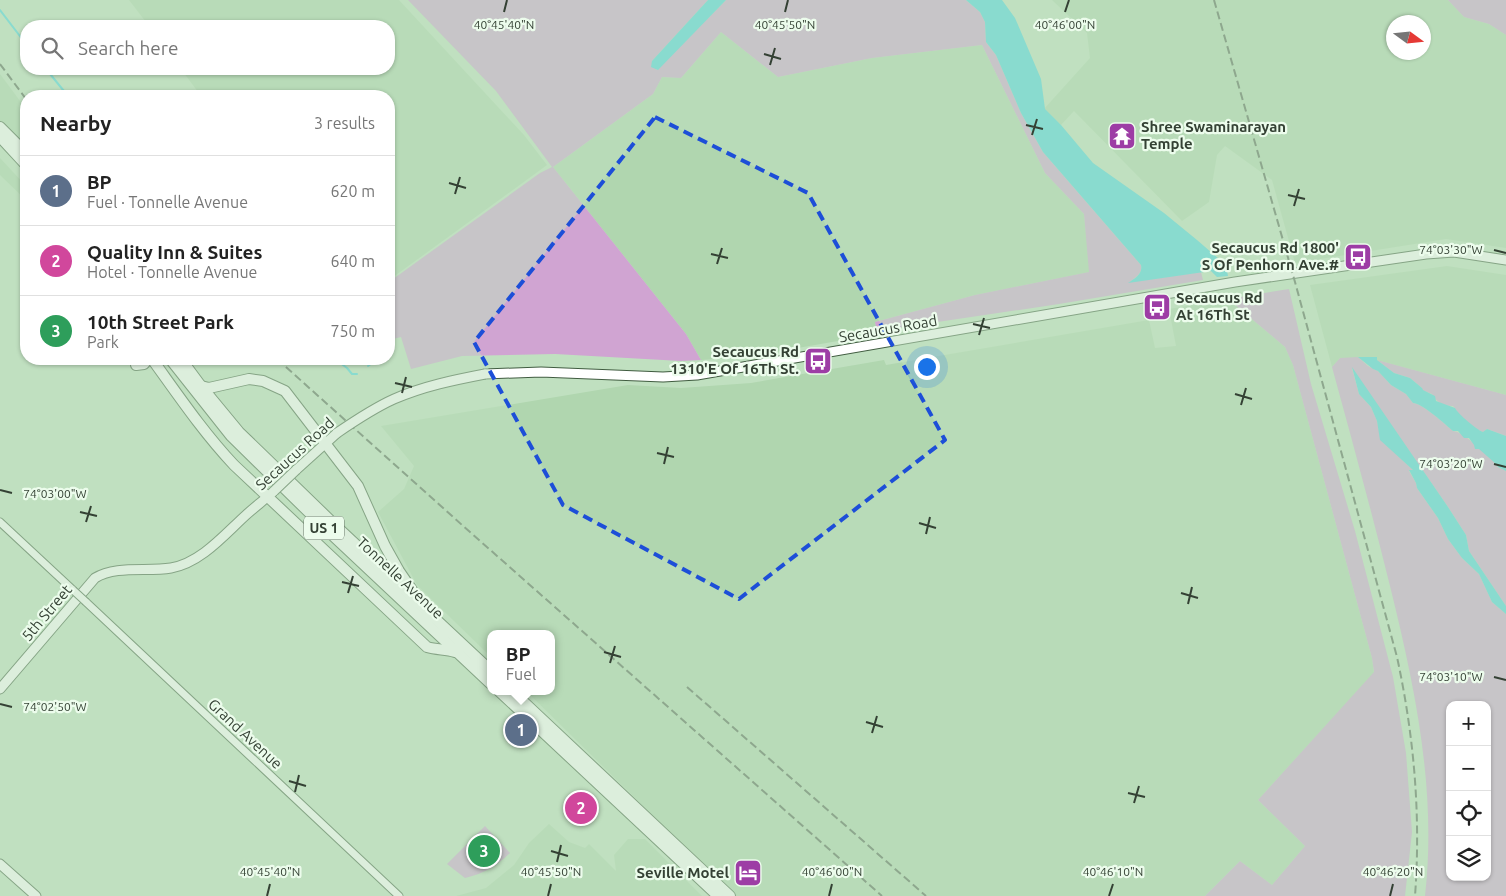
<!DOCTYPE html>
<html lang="en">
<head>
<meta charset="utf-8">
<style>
  :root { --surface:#fff; --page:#f6f6f6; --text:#222; --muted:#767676; --line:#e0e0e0; --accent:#1a73e8 }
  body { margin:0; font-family:Ubuntu,sans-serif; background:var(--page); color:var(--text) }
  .controls { position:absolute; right:15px; bottom:15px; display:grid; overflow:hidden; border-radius:10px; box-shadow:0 1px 4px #0004 }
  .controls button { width:45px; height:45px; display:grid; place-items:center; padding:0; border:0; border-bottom:1px solid var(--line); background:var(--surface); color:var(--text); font:25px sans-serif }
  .compass { position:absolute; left:1386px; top:15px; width:45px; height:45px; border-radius:50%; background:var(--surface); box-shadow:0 1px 4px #0004; rotate:105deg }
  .you { position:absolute; left:926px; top:366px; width:18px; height:18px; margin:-12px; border:4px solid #fff; border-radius:50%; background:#1a73e8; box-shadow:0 0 0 8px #1a73e833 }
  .badge { display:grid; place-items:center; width:32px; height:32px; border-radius:50%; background:var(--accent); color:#fff; font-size:16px; font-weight:700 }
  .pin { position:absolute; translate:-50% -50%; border:2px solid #fff; box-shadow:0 1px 5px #0006 }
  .popup { position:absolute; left:487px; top:630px; width:68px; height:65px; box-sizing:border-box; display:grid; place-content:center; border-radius:10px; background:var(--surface); filter:drop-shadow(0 1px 4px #0005); font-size:16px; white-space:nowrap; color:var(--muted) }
  .popup b { font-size:19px; color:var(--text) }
  .popup::after { content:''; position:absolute; left:50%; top:100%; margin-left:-10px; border:10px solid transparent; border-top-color:var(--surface) }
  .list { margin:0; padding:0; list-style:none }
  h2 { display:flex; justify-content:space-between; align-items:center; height:65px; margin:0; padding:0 20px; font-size:21px }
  h2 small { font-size:16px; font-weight:400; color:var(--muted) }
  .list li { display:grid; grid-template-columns:32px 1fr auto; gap:15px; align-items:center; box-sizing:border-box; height:70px; padding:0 20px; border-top:1px solid var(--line) }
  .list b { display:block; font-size:19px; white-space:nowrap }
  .list p { margin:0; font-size:16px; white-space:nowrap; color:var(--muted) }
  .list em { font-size:16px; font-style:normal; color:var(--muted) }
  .icon { flex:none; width:28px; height:28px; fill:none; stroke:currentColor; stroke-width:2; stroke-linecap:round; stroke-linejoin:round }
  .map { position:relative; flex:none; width:1506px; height:896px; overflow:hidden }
  .search { position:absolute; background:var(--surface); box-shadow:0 1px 4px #0004; left:20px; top:20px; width:375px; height:55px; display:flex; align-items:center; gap:12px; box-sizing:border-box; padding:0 18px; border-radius:20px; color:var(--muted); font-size:19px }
  .panel { position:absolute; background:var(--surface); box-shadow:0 1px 4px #0004; left:20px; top:90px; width:375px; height:275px; border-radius:20px }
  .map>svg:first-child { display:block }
  .built { fill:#b0d6af; fill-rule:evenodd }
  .green { fill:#d0a4d2; fill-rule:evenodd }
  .water { fill:#48d4e2 }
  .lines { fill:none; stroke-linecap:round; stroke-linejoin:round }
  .stream { stroke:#48d4e2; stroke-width:2 }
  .minor-casing { stroke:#405c40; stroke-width:9 }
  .major-casing { stroke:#405c40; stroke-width:11 }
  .highway-casing { stroke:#405c40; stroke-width:12 }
  .minor { stroke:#fff; stroke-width:7 }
  .major { stroke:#fff; stroke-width:9 }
  .highway { stroke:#fff; stroke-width:10 }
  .rail { stroke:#526352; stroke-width:2; stroke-dasharray:8 4; stroke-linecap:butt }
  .minor-bridge-casing { stroke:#405c40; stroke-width:9; stroke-linecap:butt }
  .major-bridge-casing { stroke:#405c40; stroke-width:11; stroke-linecap:butt }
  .minor-bridge { stroke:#fff; stroke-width:7 }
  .major-bridge { stroke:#fff; stroke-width:9 }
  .marked { fill:none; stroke:#1d4ed8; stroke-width:4; stroke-dasharray:10 6; stroke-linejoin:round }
  .ticks { fill:none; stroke:#344134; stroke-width:2 }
  .labels { text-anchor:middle; stroke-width:4.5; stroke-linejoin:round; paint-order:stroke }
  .shield { fill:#ecfcec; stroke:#6b796b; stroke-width:1 }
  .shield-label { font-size:14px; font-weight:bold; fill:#344134 }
  .poi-label { font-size:15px; font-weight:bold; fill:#344134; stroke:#ecfcec; text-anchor:end }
  .street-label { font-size:15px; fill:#344134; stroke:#ecfcec }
  .ticks-label { font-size:12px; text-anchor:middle; fill:#344134; stroke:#ecfcec; stroke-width:4.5; stroke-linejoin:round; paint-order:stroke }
</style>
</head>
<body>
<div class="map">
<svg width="1506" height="896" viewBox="0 0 1506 896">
  <rect width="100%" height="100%" fill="#c0e0c0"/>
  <g class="built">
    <polygon points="129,0 399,0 524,135 547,165 389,280 389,96 201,96 181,69 389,69 389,26 149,26"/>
    <path d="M1052 0H1448L1464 17 1489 24 1506 35V248L1446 239 1295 263 1272 180 1225 146 1217 155 1209 202 1182 221 1074 111 1061 125 1044 109 1090 58 1087 33ZM1394 22H1424V52H1394Z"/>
    <polygon points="721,32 778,77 872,58 982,45 1045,173 1084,214 1090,272 975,295 875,322 878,334 747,357 701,360 686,334 553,167 653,94 662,77 681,78"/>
    <polygon points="0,74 26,109 26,148 0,123"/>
    <polygon points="0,158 26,186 26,200 0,175"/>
    <polygon points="1447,266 1506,275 1506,395 1373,359 1340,358 1332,367 1310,285"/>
    <polygon points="1228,299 1285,347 1293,365 1372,658 1374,673 1258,800 1305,846 1272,885 1240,861 1205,896 735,896 526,691 551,691 551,634 491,634 491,657 417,585 378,512 404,489 414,466 381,426 628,385 681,388 751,383 884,360 886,365 1149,320 1155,348 1176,346 1169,309"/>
    <polygon points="549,824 569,842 585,848 589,844 616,871 614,855 628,839 645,839 702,896 456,896 486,888 514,865 529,843"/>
  </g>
  <g class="green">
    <path d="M408 0H708L652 61 657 70 726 0H966L980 12 985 22 986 42 996 55 1021 113 1043 152 1141 265C1143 274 1135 277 1130 282L1201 272 1203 280 1059 304 877 331 875 322 975 295 1089 272 1084 214 1045 173 982 45 872 58 778 77 721 32 681 78 662 77 653 94 553 167 686 334 701 360 681 361 555 354 462 356 411 369 401 337 389 340V282L540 173 552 167 496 91Z"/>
    <polygon points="1448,0 1506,0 1506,35 1489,24 1464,17"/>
    <polygon points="1289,289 1311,384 1355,531 1393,677 1406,753 1412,832 1405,896 1205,896 1240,861 1272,885 1305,846 1258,800 1374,672 1372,658 1293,365 1285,347 1228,299"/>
    <path d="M1358 357 1368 366 1378 371 1391 385 1406 394 1413 403C1422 403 1446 425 1453 431 1465 432 1486 455 1496 464L1498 467 1506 471V606L1469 551 1466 535 1448 507 1352 368 1359 394 1371 407 1377 421 1381 440 1414 471H1409L1416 483 1417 488 1438 518 1448 539 1462 558 1479 574 1492 602 1506 614V896H1425C1437 791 1415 687 1390 586 1372 513 1352 440 1332 367L1340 358ZM1450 705H1487V877H1450Z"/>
    <path d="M1377 360 1506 395V436L1487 429 1483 432C1478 431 1461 417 1457 412 1456 410 1455 408 1453 406 1443 406 1436 402 1432 394L1422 390V388L1410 378 1394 373Z"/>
    <path d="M485 826 510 853C495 867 485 873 465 878L447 864Z"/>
  </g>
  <g class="water">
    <polygon points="708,0 726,0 658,70 651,67 652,61"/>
    <path d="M966 0H1002L1015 18 1041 79 1045 109 1061 125 1093 163 1164 213 1197 240 1226 265 1228 276 1217 277 1211 271 1128 283C1135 278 1143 274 1141 265L1043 152 1021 113 996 55 986 42 985 22 980 12Z"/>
    <path d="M1358 357H1377V360L1394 373 1410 378 1422 388 1423 390 1435 396 1436 401 1455 408C1458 414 1477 430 1483 432L1487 429 1506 436V471L1498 467 1496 464 1479 449H1475L1474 445 1469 438H1464L1458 431H1453C1446 425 1422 403 1413 403L1406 394 1391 385 1378 371 1373 369Z"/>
    <polygon points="1352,367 1448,507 1466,535 1469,551 1506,606 1506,614 1492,602 1479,574 1462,558 1448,539 1438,518 1417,488 1416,483 1409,470 1413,470 1380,440 1377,421 1371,407 1359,394"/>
  </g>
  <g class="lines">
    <g class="stream">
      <polyline points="0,10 26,44"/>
      <polyline points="46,69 68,96"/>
      <polyline points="335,359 347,368 352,374 357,374"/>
      <polyline points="362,359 366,364"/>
      <polyline points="368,366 372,363 372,359"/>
    </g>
    <g class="minor-casing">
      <g id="minor">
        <polyline points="0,522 73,590"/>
        <polyline points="86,602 399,896"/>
      </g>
    </g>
    <g class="major-casing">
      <g id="major">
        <polyline points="485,374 541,372 663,377 697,375 1235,282 1426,254 1454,252 1506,260"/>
        <polyline points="296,470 337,433"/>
        <path d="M0 689 95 578C116 565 147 572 171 568 201 563 225 534 246 515 255 507 264 500 273 492"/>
        <polyline points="0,864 36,896"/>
      </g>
    </g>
    <g class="highway-casing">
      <g id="highway">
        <polyline points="0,127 26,153"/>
        <polyline points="0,137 26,165"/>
        <path d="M152 359C178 395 203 432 234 465L427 647C437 650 446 649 455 652"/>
        <polyline points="170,359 231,436 329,532 491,684"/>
        <polyline points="181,359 201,386 239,432 336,526 491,671"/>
        <polyline points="136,365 144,364 148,359"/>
        <polyline points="201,386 209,388 249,379 263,381 285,391 358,486 385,546 399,571 414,593"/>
        <polyline points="499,691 718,896"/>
        <polyline points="512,691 730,896"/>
      </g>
    </g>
    <use href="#minor" class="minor"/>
    <use href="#major" class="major"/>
    <use href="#highway" class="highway"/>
    <g class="rail">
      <path d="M1214 0 1295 282 1397 657C1414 736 1421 815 1415 896"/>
      <polyline points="0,64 26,99"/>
      <polyline points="277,359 462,525 882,896"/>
      <polyline points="687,687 926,896"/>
    </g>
    <g class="minor-bridge-casing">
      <polyline id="minor-bridge" points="73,590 86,602"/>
    </g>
    <g class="major-bridge-casing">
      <g id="major-bridge">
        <path d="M337 433C356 420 374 408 394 399 424 386 454 380 485 374"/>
        <polyline points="274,491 296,470"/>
      </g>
    </g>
    <use href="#minor-bridge" class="minor-bridge"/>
    <use href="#major-bridge" class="major-bridge"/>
  </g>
  <path d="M0 0H1506V896H0ZM655 117 808 193 945 440 739 599 563 505 474 342Z" fill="#c0e0c0" fill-opacity=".55" fill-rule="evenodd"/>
  <path class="marked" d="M655 117 808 193 945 440 739 599 563 505 474 342Z"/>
  <path class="ticks" d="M504 12 507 0M785 12 788 0M1065 12 1069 0M764 54 781 59M770 65 775 48M1026 125 1043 129M1032 135 1037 119M449 183 466 188M455 194 460 177M1288 195 1305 199M1294 206 1299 189M1494 250 1506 253M711 254 728 258M717 264 722 248M973 324 990 328M979 335 984 318M395 383 412 387M402 393 406 377M1235 394 1252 399M1241 405 1246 388M657 453 674 457M664 464 668 447M1494 464 1506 467M0 490 12 493M80 512 97 516M86 522 91 506M919 523 936 528M926 534 930 517M342 582 359 586M348 593 353 576M1181 593 1198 598M1188 604 1192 587M604 652 621 657M610 663 615 646M1494 677 1506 680M0 704 12 707M866 722 883 727M872 733 877 716M289 781 306 786M295 792 299 775M1128 793 1145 797M1134 803 1139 786M551 851 568 856M557 862 561 845M267 896 270 884M548 896 551 884M829 896 832 884M1109 896 1113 884M1390 896 1393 884"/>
  <defs>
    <g id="temple-square" transform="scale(1.4375)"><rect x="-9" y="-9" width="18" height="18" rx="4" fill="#9d3da5" stroke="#ecfcec"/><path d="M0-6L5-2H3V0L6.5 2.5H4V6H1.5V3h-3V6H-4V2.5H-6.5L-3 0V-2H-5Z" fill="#fff"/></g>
    <g id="bus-square" transform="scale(1.4375)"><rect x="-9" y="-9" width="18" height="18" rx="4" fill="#9d3da5" stroke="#ecfcec"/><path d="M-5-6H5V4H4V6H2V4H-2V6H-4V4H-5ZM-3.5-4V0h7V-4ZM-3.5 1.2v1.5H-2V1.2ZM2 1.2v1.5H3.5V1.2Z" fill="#fff"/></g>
    <g id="hotel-square" transform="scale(1.4375)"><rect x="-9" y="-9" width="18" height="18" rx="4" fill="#9d3da5" stroke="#ecfcec"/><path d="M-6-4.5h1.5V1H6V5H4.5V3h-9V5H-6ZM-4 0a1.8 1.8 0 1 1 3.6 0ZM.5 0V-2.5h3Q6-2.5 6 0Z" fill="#fff"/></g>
  </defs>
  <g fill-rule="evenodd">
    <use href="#temple-square" x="1122" y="136"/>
    <use href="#bus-square" x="1358" y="257"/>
    <use href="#bus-square" x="1157" y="307"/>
    <use href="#bus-square" x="818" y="361"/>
    <use href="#hotel-square" x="748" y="873"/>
  </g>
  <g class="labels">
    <rect class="shield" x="304" y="516.5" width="40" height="23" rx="4"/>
    <g class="shield-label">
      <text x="324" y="533">US 1</text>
    </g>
    <g class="poi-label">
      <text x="1141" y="132" text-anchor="start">Shree Swaminarayan<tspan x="1141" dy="17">Temple</tspan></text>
      <text x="1339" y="253">Secaucus Rd 1800'<tspan x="1339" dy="17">S Of Penhorn Ave.#</tspan></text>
      <text x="1176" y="303" text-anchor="start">Secaucus Rd<tspan x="1176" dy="17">At 16Th St</tspan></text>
      <text x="799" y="357">Secaucus Rd<tspan x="799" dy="17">1310'E Of 16Th St.</tspan></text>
      <text x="729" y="878">Seville Motel</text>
    </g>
    <g class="street-label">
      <text transform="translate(888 329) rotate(-10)" y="5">Secaucus Road</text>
      <text transform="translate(295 454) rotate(-42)" y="5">Secaucus Road</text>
      <text transform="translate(400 578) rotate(43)" y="5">Tonnelle Avenue</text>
      <text transform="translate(47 613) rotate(-50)" y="5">5th Street</text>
      <text transform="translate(245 734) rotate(43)" y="5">Grand Avenue</text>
    </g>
  </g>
  <g class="ticks-label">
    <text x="504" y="29">40°45'40"N</text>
    <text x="785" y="29">40°45'50"N</text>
    <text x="1065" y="29">40°46'00"N</text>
    <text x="1451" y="254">74°03'30"W</text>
    <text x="1451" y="468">74°03'20"W</text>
    <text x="55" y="498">74°03'00"W</text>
    <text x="1451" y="681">74°03'10"W</text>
    <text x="55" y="711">74°02'50"W</text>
    <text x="270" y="876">40°45'40"N</text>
    <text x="551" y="876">40°45'50"N</text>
    <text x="832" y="876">40°46'00"N</text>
    <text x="1113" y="876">40°46'10"N</text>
    <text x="1393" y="876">40°46'20"N</text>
  </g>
</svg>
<div class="controls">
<button>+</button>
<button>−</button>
<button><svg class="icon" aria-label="locate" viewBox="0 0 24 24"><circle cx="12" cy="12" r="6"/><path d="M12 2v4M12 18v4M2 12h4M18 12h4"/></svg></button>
<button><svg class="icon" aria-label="layers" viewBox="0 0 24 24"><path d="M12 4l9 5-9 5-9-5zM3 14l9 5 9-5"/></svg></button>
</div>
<svg class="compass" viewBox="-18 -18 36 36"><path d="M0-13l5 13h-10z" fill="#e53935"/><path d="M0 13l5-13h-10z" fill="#767676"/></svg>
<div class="you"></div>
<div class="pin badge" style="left:521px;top:730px;background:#5c6f8a">1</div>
<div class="popup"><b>BP</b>Fuel</div>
<div class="pin badge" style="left:581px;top:808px;background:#d1479c">2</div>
<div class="pin badge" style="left:484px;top:851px;background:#2e9e5b">3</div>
<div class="search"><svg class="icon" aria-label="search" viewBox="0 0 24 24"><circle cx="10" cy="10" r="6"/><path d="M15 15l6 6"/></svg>Search here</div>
<section class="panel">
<h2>Nearby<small>3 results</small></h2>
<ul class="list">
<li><span class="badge" style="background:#5c6f8a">1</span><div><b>BP</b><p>Fuel · Tonnelle Avenue</p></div><em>620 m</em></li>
<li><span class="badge" style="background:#d1479c">2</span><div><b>Quality Inn &amp; Suites</b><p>Hotel · Tonnelle Avenue</p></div><em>640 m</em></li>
<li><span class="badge" style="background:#2e9e5b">3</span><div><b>10th Street Park</b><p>Park</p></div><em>750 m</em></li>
</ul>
</section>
</div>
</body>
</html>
